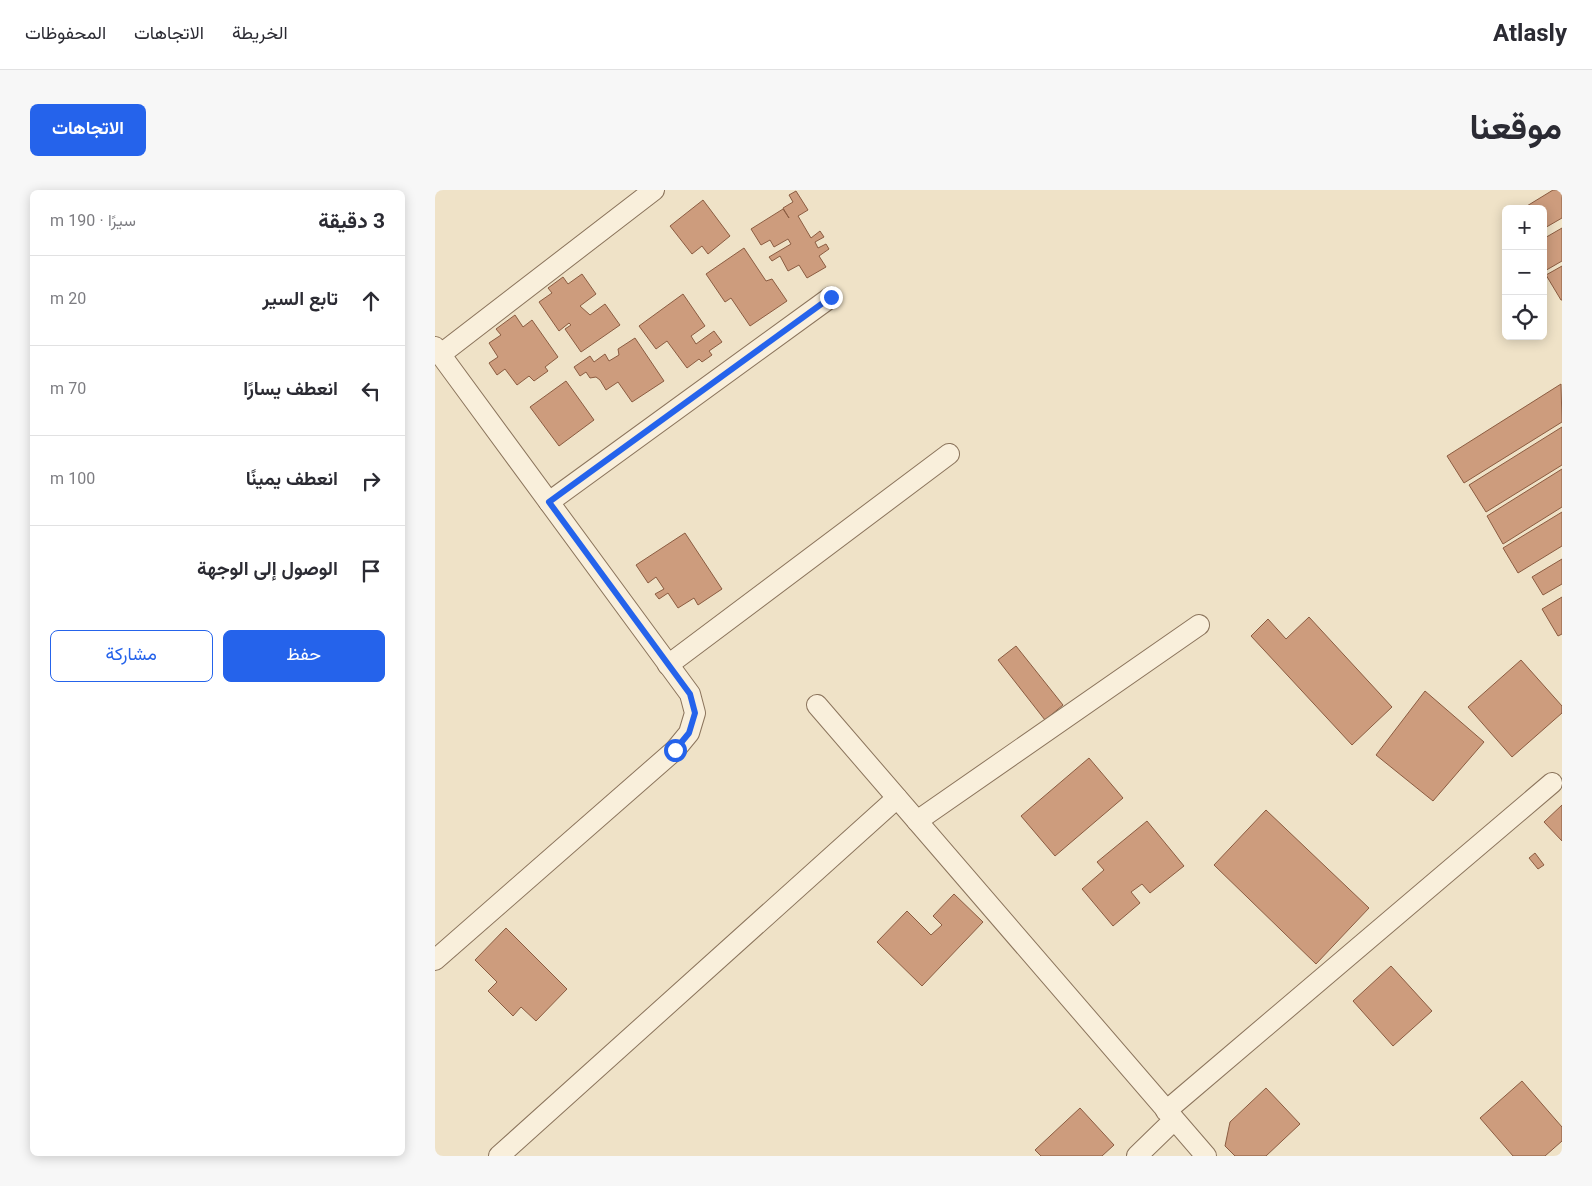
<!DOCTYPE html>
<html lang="ar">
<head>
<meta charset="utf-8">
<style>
  :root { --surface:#fff; --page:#f7f7f7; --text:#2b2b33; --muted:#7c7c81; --line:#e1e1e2; --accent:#2563eb }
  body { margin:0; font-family:Georgia,Vazirmatn,serif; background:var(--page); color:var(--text); direction:rtl }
  .controls { position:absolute; right:15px; top:15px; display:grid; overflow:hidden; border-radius:8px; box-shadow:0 2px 12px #0003 }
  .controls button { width:45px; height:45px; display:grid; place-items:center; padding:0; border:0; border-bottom:1px solid var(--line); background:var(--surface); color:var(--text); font:25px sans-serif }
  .stop { position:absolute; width:15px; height:15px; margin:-11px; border:4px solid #2563eb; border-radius:50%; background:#fff }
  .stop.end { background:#2563eb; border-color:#fff; box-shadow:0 1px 5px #0008 }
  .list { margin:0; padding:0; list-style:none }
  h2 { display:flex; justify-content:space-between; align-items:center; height:65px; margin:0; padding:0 20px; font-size:21px }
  h2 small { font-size:16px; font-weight:400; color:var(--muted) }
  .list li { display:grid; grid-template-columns:32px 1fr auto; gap:15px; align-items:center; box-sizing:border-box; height:90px; padding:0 20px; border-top:1px solid var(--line) }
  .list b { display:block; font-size:19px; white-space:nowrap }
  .list em { font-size:16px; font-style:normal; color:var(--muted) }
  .actions { display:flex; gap:10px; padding:15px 20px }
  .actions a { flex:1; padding:11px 0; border:1px solid var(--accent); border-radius:8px; text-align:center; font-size:18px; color:var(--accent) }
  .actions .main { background:var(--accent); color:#fff }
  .icon { flex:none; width:28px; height:28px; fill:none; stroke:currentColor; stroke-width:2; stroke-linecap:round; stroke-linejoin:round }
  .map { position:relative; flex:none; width:1127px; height:966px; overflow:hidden; direction:ltr; border-radius:8px }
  header { display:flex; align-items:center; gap:30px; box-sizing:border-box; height:70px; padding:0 25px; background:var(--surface); border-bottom:1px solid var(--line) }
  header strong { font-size:24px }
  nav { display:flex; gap:28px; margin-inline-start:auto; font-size:18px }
  .intro { display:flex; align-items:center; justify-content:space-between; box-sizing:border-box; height:120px; padding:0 30px }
  h1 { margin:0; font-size:35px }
  .button { padding:12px 22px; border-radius:8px; background:var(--accent); color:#fff; font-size:18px; font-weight:700 }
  main { display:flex; gap:30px; padding:0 30px }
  aside { flex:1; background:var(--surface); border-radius:8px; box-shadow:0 2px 12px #0003 }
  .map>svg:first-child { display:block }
  .building { fill:#cd9c7d; stroke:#8b5c41 }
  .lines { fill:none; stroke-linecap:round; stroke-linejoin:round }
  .street-casing { stroke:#8b745c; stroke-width:22 }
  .street { stroke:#f9efdb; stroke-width:20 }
  .route { stroke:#2563eb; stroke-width:6 }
</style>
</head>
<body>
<header>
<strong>Atlasly</strong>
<nav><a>الخريطة</a><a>الاتجاهات</a><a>المحفوظات</a></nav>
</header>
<div class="intro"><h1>موقعنا</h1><a class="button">الاتجاهات</a></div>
<main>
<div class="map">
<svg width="1127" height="966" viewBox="0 0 1127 966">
  <rect width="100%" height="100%" fill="#efe2c7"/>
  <g class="building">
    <polygon points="1118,0 1127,0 1127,28 1108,39 1108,19 1087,19"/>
    <polygon points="361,1 373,20 363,26 376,48 385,41 389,47 380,52 383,58 391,54 394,59 384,66 391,77 372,88 364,75 353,81 345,66 337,71 334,67 356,54 353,49 339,57 335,50 326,55 316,39 348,19 354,28 348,18 358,12 354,5"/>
    <polygon points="268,10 295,46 273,64 267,56 257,64 235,36"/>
    <polygon points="1127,38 1127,71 1108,82 1108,49"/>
    <polygon points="309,58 331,91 337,89 352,111 315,136 296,108 290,112 271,84"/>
    <polygon points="1127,76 1127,110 1126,110 1111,85"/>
    <polygon points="147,84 161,104 145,116 155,125 170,114 185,135 146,162 130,139 136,135 134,133 124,141 104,112 117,103 113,98 128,87 133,94"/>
    <polygon points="248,104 270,136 256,146 261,154 279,141 287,152 274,161 277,165 267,172 264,169 252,178 232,151 221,159 204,136"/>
    <polygon points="80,125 88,137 97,130 123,167 110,177 113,181 99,191 94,186 82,195 70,179 62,185 54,173 63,167 54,153 66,145 61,139"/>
    <polygon points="200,148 229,191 197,212 183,192 171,200 165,190 161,187 155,188 151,182 145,186 139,177 155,166 159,172 170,164 174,171 184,165 183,159"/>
    <polygon points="131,191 159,230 124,256 95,217"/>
    <polygon points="1126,194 1127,232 1029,293 1012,266"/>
    <polygon points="1127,237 1127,275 1051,322 1034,295"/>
    <polygon points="1127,279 1127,317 1068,354 1052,326"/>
    <polygon points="1127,322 1127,356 1083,383 1068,358"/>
    <polygon points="250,343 287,399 263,415 259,408 243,418 233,403 224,409 220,404 229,399 221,387 213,393 201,375"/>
    <polygon points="1127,369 1127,394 1108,405 1097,387"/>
    <polygon points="1127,407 1127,444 1123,446 1107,419"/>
    <polygon points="874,427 957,517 917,555 816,446 833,429 851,449"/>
    <polygon points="581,456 628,515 610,530 563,470"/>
    <polygon points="1086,470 1127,516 1127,523 1077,567 1033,517"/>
    <polygon points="990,501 1049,552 998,611 941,565"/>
    <polygon points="654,568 688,608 620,666 586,626"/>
    <polygon points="1127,615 1127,651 1109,632"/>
    <polygon points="831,620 934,718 881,774 779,675"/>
    <polygon points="712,631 749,676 715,703 707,694 696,702 705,713 678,736 647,699 669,680 662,672"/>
    <polygon points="1100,663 1109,675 1103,679 1094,668"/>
    <polygon points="519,704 548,732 487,796 442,752 472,721 496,745 507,735 498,726"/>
    <polygon points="71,738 132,799 101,831 86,817 78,826 53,801 62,792 40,770"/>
    <polygon points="956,776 997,821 958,856 918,811"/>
    <polygon points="1087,891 1127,937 1127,951 1110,966 1078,966 1045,928"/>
    <polygon points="831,898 865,934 831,966 800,966 790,956 795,932"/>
    <polygon points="645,918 679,955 667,966 606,966 600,960"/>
  </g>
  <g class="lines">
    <g class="street-casing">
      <g id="street">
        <polyline points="0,157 255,504 260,523 254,543 240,560 0,770"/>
        <polyline points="6,164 219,0"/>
        <polyline points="114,312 396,107"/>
        <polyline points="233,475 514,264"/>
        <polyline points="382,515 771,966"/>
        <polyline points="482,631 764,435"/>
        <polyline points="731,921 1117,593"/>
        <polyline points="64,966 462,608"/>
        <polyline points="702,966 739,930"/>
      </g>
    </g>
    <use href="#street" class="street"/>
  </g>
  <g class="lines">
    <polyline class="route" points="240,560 254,543 260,523 255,504 114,312 396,107"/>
  </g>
</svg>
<div class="controls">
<button>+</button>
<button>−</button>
<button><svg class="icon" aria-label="locate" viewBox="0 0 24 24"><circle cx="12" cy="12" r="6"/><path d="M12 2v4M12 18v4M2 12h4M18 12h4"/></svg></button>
</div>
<div class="stop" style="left:240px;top:560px"></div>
<div class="stop end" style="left:396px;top:107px"></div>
</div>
<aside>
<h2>3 دقيقة<small>سيرًا · 190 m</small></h2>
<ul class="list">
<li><svg class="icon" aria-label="ahead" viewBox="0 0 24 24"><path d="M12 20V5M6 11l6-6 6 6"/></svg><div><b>تابع السير</b></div><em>20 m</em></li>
<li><svg class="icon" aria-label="left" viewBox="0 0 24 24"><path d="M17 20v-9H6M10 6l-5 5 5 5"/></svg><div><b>انعطف يسارًا</b></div><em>70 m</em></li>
<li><svg class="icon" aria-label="right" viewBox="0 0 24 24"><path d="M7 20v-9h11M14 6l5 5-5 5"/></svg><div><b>انعطف يمينًا</b></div><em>100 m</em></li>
<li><svg class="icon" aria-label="arrive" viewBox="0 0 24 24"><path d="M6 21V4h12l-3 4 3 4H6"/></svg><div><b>الوصول إلى الوجهة</b></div></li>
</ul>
<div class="actions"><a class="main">حفظ</a><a>مشاركة</a></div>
</aside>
</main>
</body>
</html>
